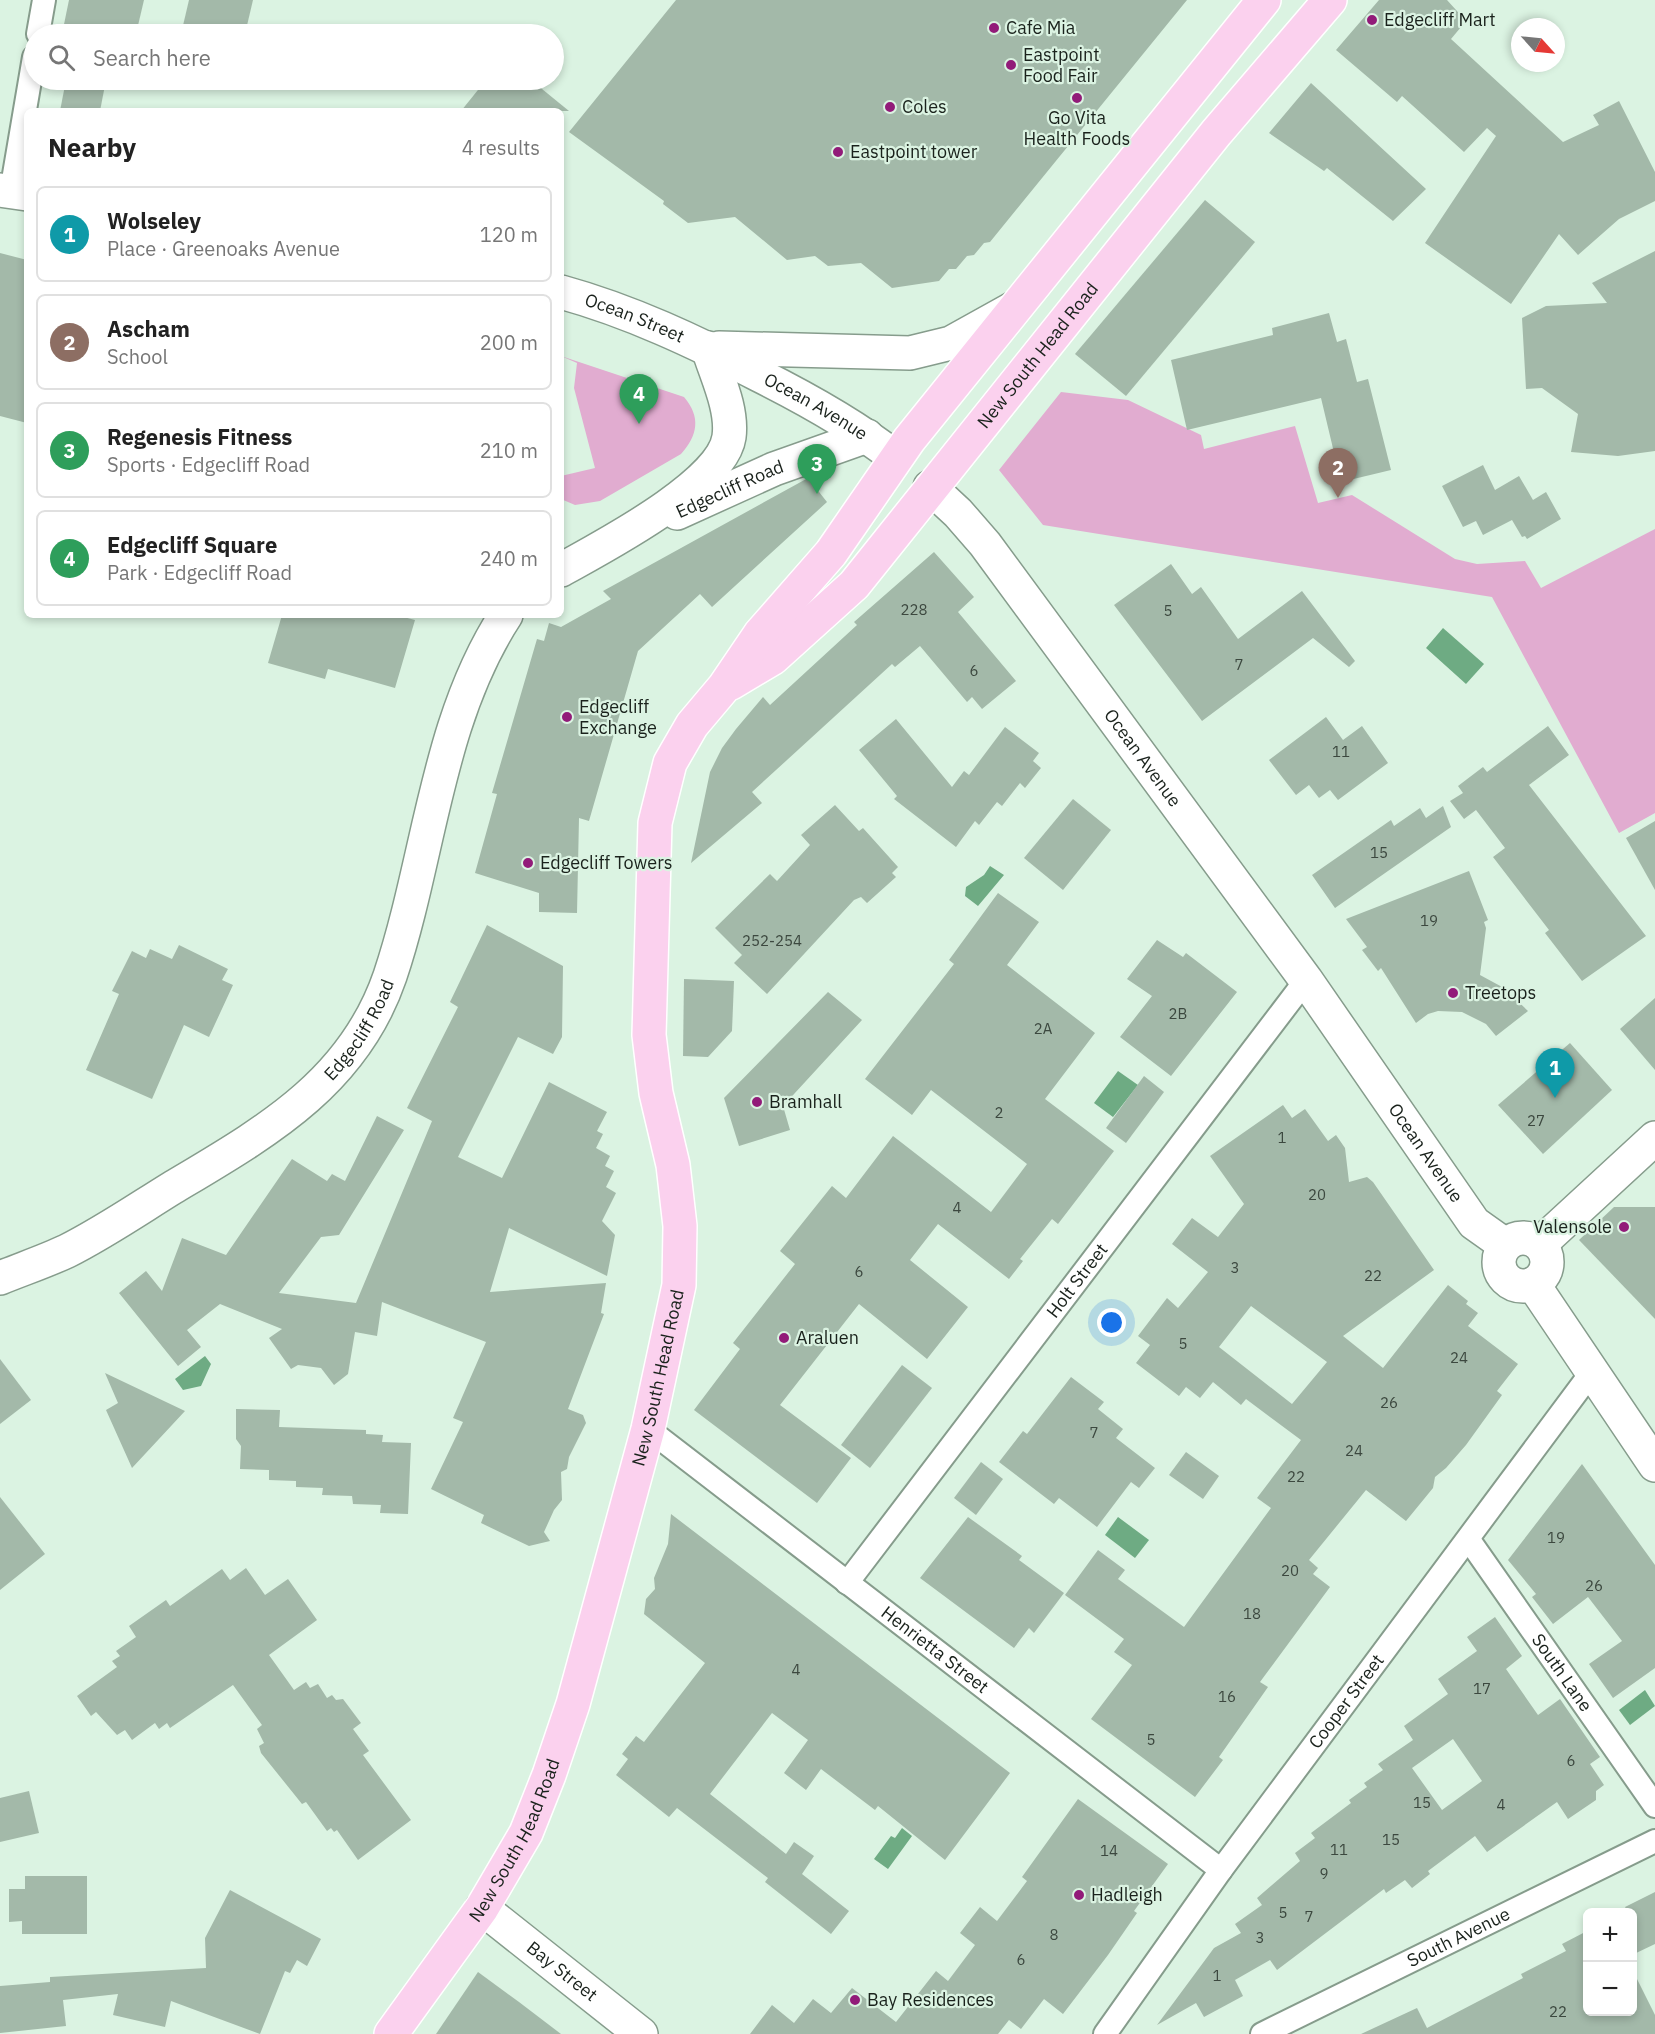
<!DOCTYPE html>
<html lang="en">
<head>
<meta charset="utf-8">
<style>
  :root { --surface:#fff; --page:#f6f6f6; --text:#222; --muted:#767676; --line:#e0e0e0; --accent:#db2777 }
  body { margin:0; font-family:"IBM Plex Sans",sans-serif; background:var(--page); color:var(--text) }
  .controls { position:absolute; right:18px; bottom:18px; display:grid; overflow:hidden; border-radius:9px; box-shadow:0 3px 9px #0003 }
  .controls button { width:54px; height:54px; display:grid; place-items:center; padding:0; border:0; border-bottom:2px solid var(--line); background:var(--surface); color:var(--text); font:30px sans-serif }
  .compass { position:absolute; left:1511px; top:18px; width:54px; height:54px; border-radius:50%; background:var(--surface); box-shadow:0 3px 9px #0003; rotate:117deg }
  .you { position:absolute; left:1112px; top:1323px; width:21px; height:21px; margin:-15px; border:4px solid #fff; border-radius:50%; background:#1a73e8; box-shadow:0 0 0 9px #1a73e833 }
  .badge { display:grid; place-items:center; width:39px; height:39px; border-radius:50%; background:var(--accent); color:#fff; font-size:20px; font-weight:700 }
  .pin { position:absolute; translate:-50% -50px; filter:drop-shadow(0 2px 3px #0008) }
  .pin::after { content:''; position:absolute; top:32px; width:21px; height:18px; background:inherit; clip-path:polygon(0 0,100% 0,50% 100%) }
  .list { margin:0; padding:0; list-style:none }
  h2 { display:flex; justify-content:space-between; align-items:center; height:78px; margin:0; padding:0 24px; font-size:26px }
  h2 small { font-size:20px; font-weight:400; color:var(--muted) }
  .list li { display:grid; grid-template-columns:39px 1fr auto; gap:18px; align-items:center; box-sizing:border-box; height:96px; margin:0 12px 12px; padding:0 12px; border:2px solid var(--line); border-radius:9px }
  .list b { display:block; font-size:22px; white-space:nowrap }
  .list p { margin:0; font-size:20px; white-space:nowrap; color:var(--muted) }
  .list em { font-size:20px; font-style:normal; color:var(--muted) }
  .icon { flex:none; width:33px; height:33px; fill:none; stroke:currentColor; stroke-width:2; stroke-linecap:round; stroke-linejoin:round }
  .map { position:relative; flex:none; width:1655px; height:2034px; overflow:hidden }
  .search { position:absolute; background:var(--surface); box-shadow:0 3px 9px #0003; left:24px; top:24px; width:540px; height:66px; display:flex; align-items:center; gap:15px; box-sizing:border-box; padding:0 21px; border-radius:33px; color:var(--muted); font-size:22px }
  .panel { position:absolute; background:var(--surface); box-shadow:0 3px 9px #0003; left:24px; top:108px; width:540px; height:510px; border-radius:9px }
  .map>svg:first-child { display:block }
  .green { fill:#e1acd0 }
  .water { fill:#6eab83 }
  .building { fill:#a3b9a9; fill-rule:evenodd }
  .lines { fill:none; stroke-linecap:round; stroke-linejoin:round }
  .street-casing { stroke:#869c8c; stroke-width:26 }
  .secondary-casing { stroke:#869c8c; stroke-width:36 }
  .primary-casing { stroke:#fff; stroke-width:36 }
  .street { stroke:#fff; stroke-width:22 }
  .secondary { stroke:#fff; stroke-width:33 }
  .primary { stroke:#fbd1ee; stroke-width:33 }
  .poi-dot { fill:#921b79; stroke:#dbf3e2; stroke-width:2 }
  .labels { text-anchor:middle; stroke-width:4.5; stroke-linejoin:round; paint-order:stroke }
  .number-label { font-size:15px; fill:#3c483f }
  .poi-label { font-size:18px; fill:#1a221c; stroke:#dbf3e2; text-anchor:start }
  .street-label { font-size:18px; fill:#1a221c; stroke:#dbf3e2 }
</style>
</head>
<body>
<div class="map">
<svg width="1655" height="2034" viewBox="0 0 1655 2034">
  <rect width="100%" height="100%" fill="#dbf3e2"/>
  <g class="green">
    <path d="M561 356 684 397C701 417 698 435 681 454L600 501 575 505 561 499V476L595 468 574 388 577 363Z"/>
    <polygon points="1061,392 1128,400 1201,435 1204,449 1295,426 1318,503 1352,495 1455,559 1477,564 1525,561 1541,588 1655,529 1655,813 1619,833 1492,597 1043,525 999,470"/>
  </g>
  <g class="water">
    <polygon points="1443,628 1484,664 1466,684 1426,648"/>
    <polygon points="990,866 1004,875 978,906 965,896 966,887 984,875"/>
    <polygon points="1118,1071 1138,1085 1113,1117 1094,1103"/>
    <polygon points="205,1356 211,1364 201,1386 183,1390 175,1379"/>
    <polygon points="1118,1517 1149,1540 1135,1558 1105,1535"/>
    <polygon points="1645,1690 1655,1706 1630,1725 1619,1710"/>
    <polygon points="902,1828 912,1836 888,1869 874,1859 891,1836 895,1838"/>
  </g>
  <g class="building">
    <polygon points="69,0 144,0 136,34 62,34"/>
    <polygon points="189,0 253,0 245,34 181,34"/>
    <polygon points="676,0 1187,0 990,242 984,243 974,255 967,256 956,269 949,269 939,281 892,288 861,263 828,266 815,256 787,260 735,217 688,223 663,204 664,201 569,132"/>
    <polygon points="1379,0 1447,0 1466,21 1451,39 1563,142 1599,125 1593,115 1619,101 1655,172 1655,201 1619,219 1578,255 1559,234 1511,304 1425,243 1496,136 1487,128 1464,152 1402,96 1397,102 1336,50"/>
    <polygon points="66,80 106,80 100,111 60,111"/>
    <polygon points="486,80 531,80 569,111 461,111"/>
    <polygon points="1311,83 1426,189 1393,221 1327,168 1324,171 1269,133"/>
    <polygon points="1205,200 1255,242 1126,396 1075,354"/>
    <polygon points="1655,251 1655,451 1618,456 1571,452 1578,414 1542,388 1526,389 1522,318 1546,306 1607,303 1592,283"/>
    <polygon points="0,253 27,260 27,423 0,416"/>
    <polygon points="1329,313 1337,342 1346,339 1357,382 1368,379 1391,470 1341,482 1321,398 1187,430 1171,360 1273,335 1272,328"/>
    <polygon points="1483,465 1495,490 1519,476 1533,500 1546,492 1561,519 1527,539 1525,536 1522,537 1512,520 1483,535 1476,521 1463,527 1442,486"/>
    <polygon points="808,478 827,502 712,607 700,594 638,651 589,821 579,818 577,913 539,912 539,893 475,873 497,794 492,793 537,639 544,641 549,623 561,627 611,599 603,591"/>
    <polygon points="934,552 974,597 958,612 1016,681 982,709 972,697 967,702 920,646 895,667 892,664 752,792 762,803 691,863 710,772 722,748 736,729 763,697 770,705 857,625 854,622"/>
    <polygon points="1171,564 1192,594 1201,587 1238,639 1302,591 1355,661 1349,667 1313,638 1202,721 1114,605"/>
    <polygon points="282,615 396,615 415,620 395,688 328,669 325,679 268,663"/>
    <polygon points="1326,717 1343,740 1362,726 1388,763 1338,800 1330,790 1319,798 1309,785 1296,795 1269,760"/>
    <polygon points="896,719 952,787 964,771 969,775 1005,727 1039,753 1033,761 1041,768 1025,788 1020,783 1002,806 997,802 979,825 975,821 956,847 894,799 897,796 859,750"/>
    <polygon points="1548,726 1569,755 1529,785 1646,936 1582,981 1545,933 1549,930 1493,857 1505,848 1476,810 1464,819 1450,801 1463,793 1458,786 1483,767 1487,772"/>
    <polygon points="1073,799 1111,830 1063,890 1024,858"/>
    <polygon points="835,805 859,831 863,828 898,867 892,873 896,877 867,903 861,897 854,900 767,994 734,963 742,955 715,928 770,874 777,881 810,845 801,835"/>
    <polygon points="1443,806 1451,827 1335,908 1312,875 1391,820 1394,826 1420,808 1426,818"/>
    <polygon points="1655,821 1655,890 1626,838"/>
    <polygon points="1469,871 1488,920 1484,922 1486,928 1480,975 1504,988 1528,1011 1496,1036 1486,1024 1462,1012 1438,1011 1428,1014 1416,1023 1381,968 1378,971 1362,950 1367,947 1346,919"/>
    <polygon points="998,893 1039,922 1007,965 1095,1033 1045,1099 1114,1151 1058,1224 1052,1219 1020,1259 1023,1261 1009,1279 938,1224 910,1260 968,1307 927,1359 859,1304 780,1405 851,1458 817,1503 694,1410 740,1349 733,1343 795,1264 780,1251 832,1186 846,1198 893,1136 991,1212 1027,1164 931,1090 912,1115 865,1079 954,964 949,960"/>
    <polygon points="487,925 563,966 562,1037 553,1054 518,1037 458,1157 502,1178 549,1082 607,1112 597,1131 603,1134 596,1148 610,1156 605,1166 614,1171 606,1187 616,1193 602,1221 615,1235 607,1276 509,1228 490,1292 606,1283 601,1313 604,1314 568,1409 583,1415 586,1423 569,1457 567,1469 561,1472 562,1500 554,1510 544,1532 550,1541 529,1546 481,1523 484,1515 431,1489 463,1422 453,1418 486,1342 382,1302 377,1336 355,1332 348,1374 334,1385 321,1368 298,1365 291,1369 269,1338 282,1329 220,1304 187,1330 201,1347 178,1366 119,1293 146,1271 162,1291 182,1238 226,1255 292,1159 327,1181 332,1174 345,1181 377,1116 404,1130 339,1235 321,1237 279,1293 356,1303 432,1121 407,1108 458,1007 450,1002"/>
    <polygon points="1157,940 1183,957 1186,953 1237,992 1171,1076 1120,1037 1152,996 1127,979"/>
    <polygon points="179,945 228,969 222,980 233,985 209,1037 184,1025 152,1099 86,1070 119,994 112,991 132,951 146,958 150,949 172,959"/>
    <polygon points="684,979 734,981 732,1031 708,1057 683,1056"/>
    <polygon points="828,992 862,1020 783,1106 790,1130 739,1146 724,1098"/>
    <polygon points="1655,998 1655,1070 1620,1029"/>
    <polygon points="1570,1043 1612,1090 1543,1154 1498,1105"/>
    <polygon points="1144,1076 1164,1092 1126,1143 1106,1128"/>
    <path d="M1283 1105 1292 1118 1305 1109 1328 1141 1336 1135 1345 1148 1349 1182 1367 1177 1373 1182 1434 1270 1343 1336 1383 1368 1448 1285 1468 1301 1466 1304 1478 1313 1468 1326 1518 1364 1497 1391 1502 1395 1466 1445 1446 1468 1435 1477 1433 1488 1406 1521 1366 1490 1309 1560 1318 1568 1313 1574 1330 1587 1260 1682 1268 1687 1219 1757 1223 1760 1195 1797 1091 1719 1132 1665 1114 1652 1124 1639 1065 1595 1098 1550 1125 1570 1118 1579 1184 1627 1271 1508 1257 1498 1301 1440 1246 1399 1241 1405 1213 1382 1200 1398 1186 1387 1179 1396 1136 1363 1150 1345 1138 1336 1167 1298 1178 1308 1208 1272 1172 1244 1192 1218 1218 1237 1244 1204 1210 1156ZM1251 1306 1327 1362 1292 1404 1219 1347Z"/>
    <polygon points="1614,1207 1655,1207 1655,1319 1579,1240"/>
    <polygon points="0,1359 31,1400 0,1424"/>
    <polygon points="902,1365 932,1388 870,1468 841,1445"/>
    <polygon points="105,1373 185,1411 132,1468 106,1410 118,1403"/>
    <polygon points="1071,1377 1104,1402 1098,1409 1123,1429 1116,1438 1155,1468 1139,1488 1131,1482 1097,1527 1059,1498 1054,1504 999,1462 1023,1431 1027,1434"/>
    <polygon points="236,1409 280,1410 279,1427 366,1430 366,1434 383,1435 382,1442 411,1443 408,1514 380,1513 381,1505 353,1504 352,1496 322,1495 323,1488 296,1487 296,1481 269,1480 269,1470 240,1469 241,1446 236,1439"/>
    <polygon points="1186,1452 1219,1476 1203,1499 1169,1475"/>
    <polygon points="981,1462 1003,1479 976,1515 954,1498"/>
    <polygon points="1582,1464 1655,1565 1655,1668 1613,1698 1589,1664 1622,1641 1588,1597 1553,1624 1532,1597 1536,1594 1508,1560"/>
    <polygon points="0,1497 45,1554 0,1590"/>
    <polygon points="671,1514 1010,1773 945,1860 878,1806 875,1810 821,1769 806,1790 784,1773 808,1740 772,1713 710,1794 786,1854 794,1842 814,1856 802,1874 849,1911 831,1934 765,1882 768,1878 677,1808 669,1817 616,1775 628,1759 622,1754 636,1736 644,1742 705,1663 644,1614 646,1599 655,1589 654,1578 668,1544"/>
    <polygon points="968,1517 1022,1556 1019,1560 1064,1593 1034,1633 1029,1628 1014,1648 920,1578"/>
    <polygon points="246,1568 265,1595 288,1579 317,1620 269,1655 294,1690 306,1682 310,1688 318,1684 327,1698 332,1695 336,1700 343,1699 361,1723 353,1729 369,1751 363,1755 411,1820 358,1860 337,1830 334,1832 331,1828 327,1831 306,1802 302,1804 261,1753 259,1746 264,1743 257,1729 262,1725 233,1685 170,1728 167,1723 159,1729 155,1723 132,1740 125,1730 117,1735 96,1712 91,1716 77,1696 117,1667 112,1661 120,1656 116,1651 136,1637 129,1626 166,1600 170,1606 222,1569 230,1580"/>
    <path d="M1495 1617 1522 1656 1506 1669 1538 1715 1560 1699 1600 1757 1590 1764 1604 1785 1596 1791V1800L1568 1819 1557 1802 1487 1852 1475 1836 1428 1871 1430 1874 1412 1888 1405 1880 1386 1893 1384 1889 1277 1970 1270 1960 1235 1980 1243 1996 1204 2017 1196 2003 1157 2025 1214 1948 1241 1933 1235 1924 1262 1905 1257 1898 1300 1861 1295 1853 1315 1838 1311 1833 1351 1803 1349 1800 1367 1787 1364 1783 1383 1770 1378 1764 1413 1740 1404 1726 1448 1694 1438 1679 1477 1651 1467 1637ZM1453 1739 1482 1781 1442 1810 1412 1768Z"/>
    <polygon points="29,1791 39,1833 0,1842 0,1798"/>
    <polygon points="1078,1799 1168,1864 1134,1911 1137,1913 1108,1955 1063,2014 1044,1999 1021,2029 1009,2020 998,2034 750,2034 772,2005 794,2023 813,1999 831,2013 852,1988 896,2022 936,1971 948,1981 975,1945 960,1933 980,1907 997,1921 1027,1881 1022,1877"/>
    <polygon points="25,1876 87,1876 87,1934 22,1934 22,1921 9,1922 9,1889 25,1889"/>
    <polygon points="230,1890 321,1939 307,1966 297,1960 290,1973 285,1971 260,2034 171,2001 165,2027 113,2015 118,1994 63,2000 66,2026 0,2033 0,1986 50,1982 50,1977 206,1968 205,1938"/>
    <polygon points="1655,1892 1655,1944 1632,1955 1632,1912 1628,1912 1625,1907"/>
    <polygon points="1587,1931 1587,2012 1632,2012 1632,1969 1655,2015 1655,2034 1361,2034 1417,2008 1427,2028 1523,1978 1521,1974 1566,1951 1562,1944"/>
    <polygon points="478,1972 519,2002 561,2034 436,2034"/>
  </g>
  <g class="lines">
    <g class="street-casing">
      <g id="street">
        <polyline points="38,34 44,0"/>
        <polyline points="11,192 34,57"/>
        <path id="s1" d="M648 1429 1221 1870"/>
        <path id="s2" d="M1469 1540 1655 1806"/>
        <path id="s3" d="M847 1583 1306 980"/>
        <path id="s4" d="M1105 2034 1221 1870 1591 1373"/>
        <path id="s5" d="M1262 2034 1655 1841"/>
      </g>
    </g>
    <g class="secondary-casing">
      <g id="secondary">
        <polyline points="0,190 27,194"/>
        <path id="s6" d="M561 292C630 311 696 342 759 375 807 399 854 425 896 458"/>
        <polyline points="719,348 910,353 951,343 1014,308"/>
        <path id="s7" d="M930 487 958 513 985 544 1306 980 1474 1223 1505 1245"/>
        <path id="s8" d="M677 513 774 469 867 436"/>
        <path d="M561 570C602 547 722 485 729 437 733 408 716 375 708 348"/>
        <circle cx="1523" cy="1262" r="24"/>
        <polyline points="1540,1244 1655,1138"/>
        <path id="s9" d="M0 1278C22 1269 46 1261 67 1251 103 1233 138 1209 172 1188 264 1133 353 1084 390 976 430 857 436 722 506 615"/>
        <polyline points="1533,1284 1655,1465"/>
        <path id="s10" d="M482 1908 641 2034"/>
      </g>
    </g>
    <g class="primary-casing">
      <g id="primary">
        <path id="s11" d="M731 683 773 658 854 585 1216 133 1330 0"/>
        <path id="s12" d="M391 2034 482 1908 526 1833 549 1775 573 1704 648 1429 679 1285 680 1226 673 1165 656 1093 649 1035 655 823 670 763 692 725 724 687 760 634 831 553 909 440 1264 0"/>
      </g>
    </g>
    <use href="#street" class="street"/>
    <use href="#secondary" class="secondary"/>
    <use href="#primary" class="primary"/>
  </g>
  <g class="poi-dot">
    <circle cx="1372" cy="20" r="6"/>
    <circle cx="994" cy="28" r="6"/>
    <circle cx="1011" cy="65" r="6"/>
    <circle cx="1077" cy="98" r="6"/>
    <circle cx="890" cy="107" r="6"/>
    <circle cx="838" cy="152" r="6"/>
    <circle cx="567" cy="717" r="6"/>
    <circle cx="528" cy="863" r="6"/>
    <circle cx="1453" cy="993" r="6"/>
    <circle cx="757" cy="1102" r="6"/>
    <circle cx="1624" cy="1227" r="6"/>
    <circle cx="784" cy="1338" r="6"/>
    <circle cx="1079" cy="1895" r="6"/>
    <circle cx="855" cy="2000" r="6"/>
  </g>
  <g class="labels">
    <g class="number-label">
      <text x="914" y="615">228</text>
      <text x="1168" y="616">5</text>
      <text x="1239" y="670">7</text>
      <text x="974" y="676">6</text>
      <text x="1341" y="757">11</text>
      <text x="1379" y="858">15</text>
      <text x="1429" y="926">19</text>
      <text x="772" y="946">252-254</text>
      <text x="1178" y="1019">2B</text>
      <text x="1043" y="1034">2A</text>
      <text x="999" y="1118">2</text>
      <text x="1536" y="1126">27</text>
      <text x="1282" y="1143">1</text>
      <text x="1317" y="1200">20</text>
      <text x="957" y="1213">4</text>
      <text x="1235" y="1273">3</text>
      <text x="859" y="1277">6</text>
      <text x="1373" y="1281">22</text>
      <text x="1183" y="1349">5</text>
      <text x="1459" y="1363">24</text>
      <text x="1389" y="1408">26</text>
      <text x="1094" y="1438">7</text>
      <text x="1354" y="1456">24</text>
      <text x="1296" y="1482">22</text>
      <text x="1556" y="1543">19</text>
      <text x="1290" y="1576">20</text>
      <text x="1594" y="1591">26</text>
      <text x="1252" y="1619">18</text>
      <text x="796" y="1675">4</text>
      <text x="1482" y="1694">17</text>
      <text x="1227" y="1702">16</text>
      <text x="1151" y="1745">5</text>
      <text x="1571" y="1766">6</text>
      <text x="1422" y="1808">15</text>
      <text x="1501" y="1810">4</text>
      <text x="1391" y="1845">15</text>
      <text x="1339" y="1855">11</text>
      <text x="1109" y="1856">14</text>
      <text x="1324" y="1879">9</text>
      <text x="1283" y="1918">5</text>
      <text x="1309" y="1922">7</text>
      <text x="1054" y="1940">8</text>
      <text x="1260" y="1943">3</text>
      <text x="1021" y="1965">6</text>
      <text x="1217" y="1981">1</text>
      <text x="1558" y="2017">22</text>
    </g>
    <g class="poi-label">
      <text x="1384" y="26">Edgecliff Mart</text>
      <text x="1006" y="34">Cafe Mia</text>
      <text x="1023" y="61">Eastpoint<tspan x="1023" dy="21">Food Fair</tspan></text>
      <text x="902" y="113">Coles</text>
      <text x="1077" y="124" text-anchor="middle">Go Vita<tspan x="1077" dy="21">Health Foods</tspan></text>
      <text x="850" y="158">Eastpoint tower</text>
      <text x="579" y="713">Edgecliff<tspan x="579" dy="21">Exchange</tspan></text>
      <text x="540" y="869">Edgecliff Towers</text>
      <text x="1465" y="999">Treetops</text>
      <text x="769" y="1108">Bramhall</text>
      <text x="1612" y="1233" text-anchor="end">Valensole</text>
      <text x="796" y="1344">Araluen</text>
      <text x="1091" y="1901">Hadleigh</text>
      <text x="867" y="2006">Bay Residences</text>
    </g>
    <g class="street-label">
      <text dy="6" stroke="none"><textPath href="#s6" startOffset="78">Ocean Street</textPath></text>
      <text dy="6" stroke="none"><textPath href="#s11" startOffset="452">New South Head Road</textPath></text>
      <text dy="6" stroke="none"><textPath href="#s6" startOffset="280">Ocean Avenue</textPath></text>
      <text dy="6" stroke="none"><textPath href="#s8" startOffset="58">Edgecliff Road</textPath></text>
      <text dy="6" stroke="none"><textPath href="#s7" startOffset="345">Ocean Avenue</textPath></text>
      <text dy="6" stroke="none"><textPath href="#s9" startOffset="444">Edgecliff Road</textPath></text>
      <text dy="6" stroke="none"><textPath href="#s7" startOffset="831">Ocean Avenue</textPath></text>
      <text dy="6" stroke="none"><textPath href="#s3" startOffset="380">Holt Street</textPath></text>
      <text dy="6" stroke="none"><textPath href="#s12" startOffset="717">New South Head Road</textPath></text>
      <text dy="6" stroke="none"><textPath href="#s1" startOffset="362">Henrietta Street</textPath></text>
      <text dy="6" stroke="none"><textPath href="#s2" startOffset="162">South Lane</textPath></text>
      <text dy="6" stroke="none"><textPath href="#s4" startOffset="411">Cooper Street</textPath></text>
      <text dy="6" stroke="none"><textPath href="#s12" startOffset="231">New South Head Road</textPath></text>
      <text dy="6" stroke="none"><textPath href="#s5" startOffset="219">South Avenue</textPath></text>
      <text dy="6" stroke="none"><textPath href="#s10" startOffset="102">Bay Street</textPath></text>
    </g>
  </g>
</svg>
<div class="controls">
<button>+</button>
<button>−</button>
</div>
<svg class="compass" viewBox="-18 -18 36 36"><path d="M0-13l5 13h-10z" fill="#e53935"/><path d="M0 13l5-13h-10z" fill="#767676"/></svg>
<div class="you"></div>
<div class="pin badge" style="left:1555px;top:1098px;background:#0f9aa8">1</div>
<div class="pin badge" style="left:1338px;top:498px;background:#8d6e63">2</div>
<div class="pin badge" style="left:817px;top:494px;background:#2e9e5b">3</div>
<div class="pin badge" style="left:639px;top:424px;background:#2e9e5b">4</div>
<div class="search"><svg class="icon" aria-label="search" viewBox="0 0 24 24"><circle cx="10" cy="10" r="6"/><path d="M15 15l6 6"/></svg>Search here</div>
<section class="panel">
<h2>Nearby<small>4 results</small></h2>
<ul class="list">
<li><span class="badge" style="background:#0f9aa8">1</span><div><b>Wolseley</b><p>Place · Greenoaks Avenue</p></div><em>120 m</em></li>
<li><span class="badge" style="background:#8d6e63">2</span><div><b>Ascham</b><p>School</p></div><em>200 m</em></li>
<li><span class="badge" style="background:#2e9e5b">3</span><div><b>Regenesis Fitness</b><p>Sports · Edgecliff Road</p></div><em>210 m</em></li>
<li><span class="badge" style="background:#2e9e5b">4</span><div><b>Edgecliff Square</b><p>Park · Edgecliff Road</p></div><em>240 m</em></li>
</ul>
</section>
</div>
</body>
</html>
